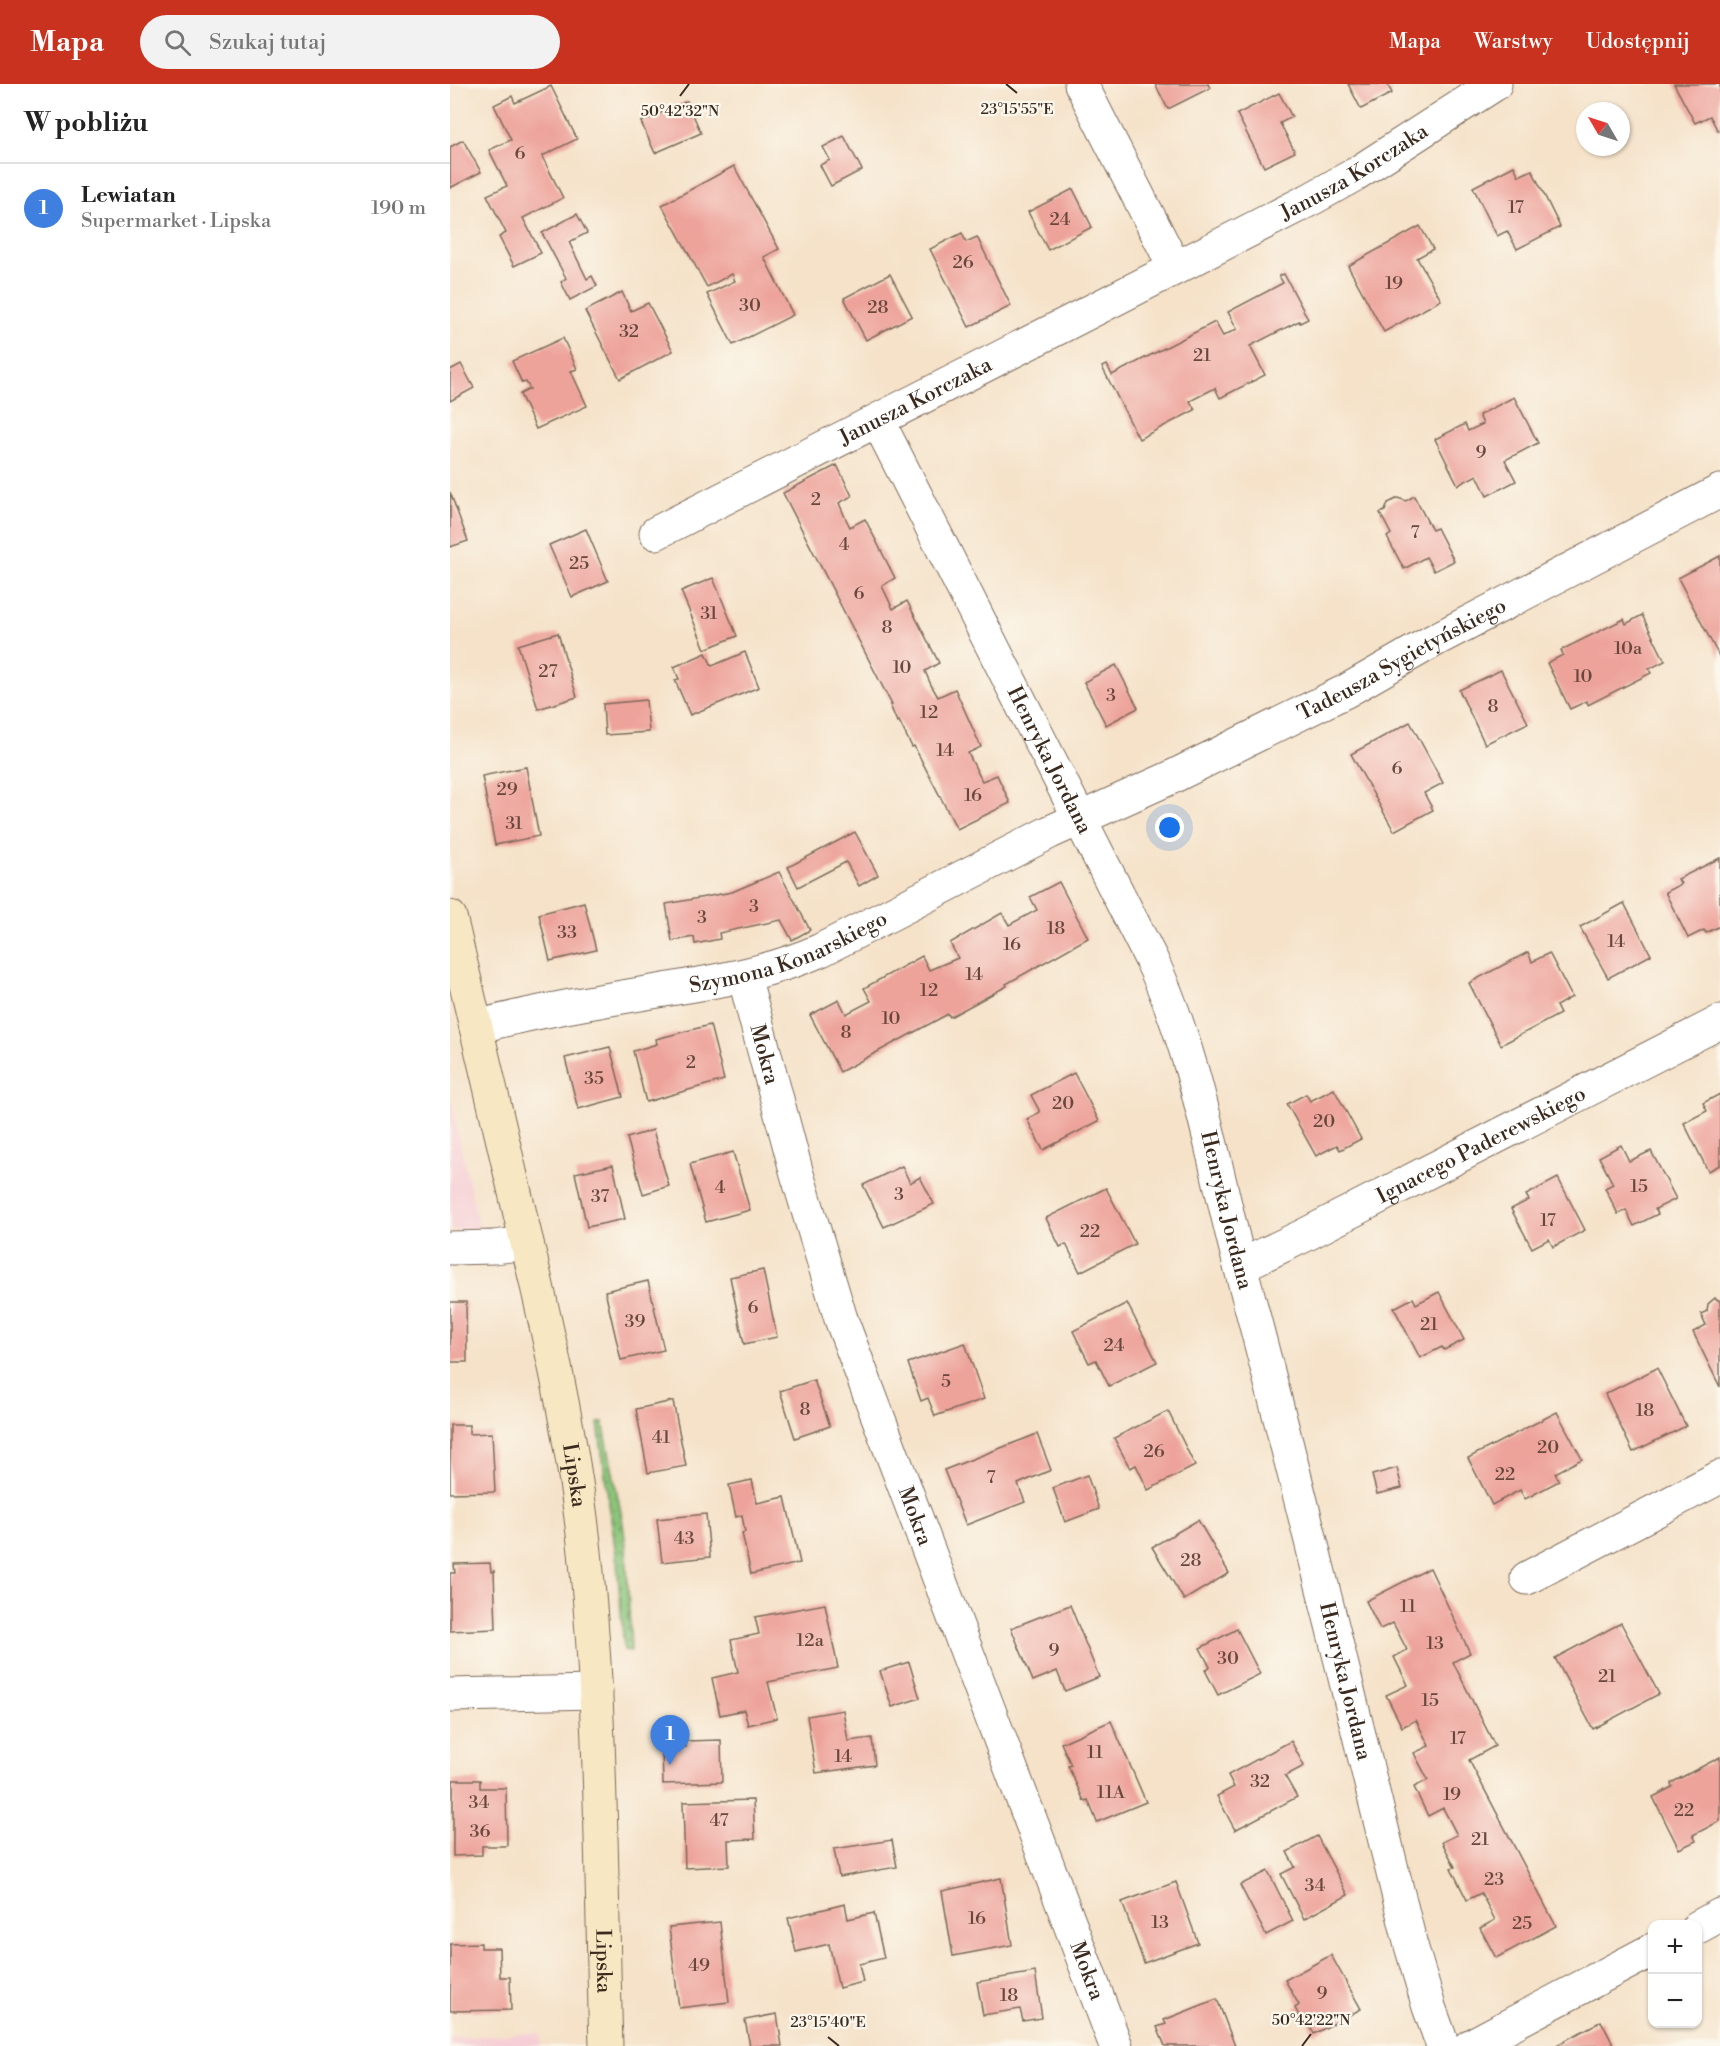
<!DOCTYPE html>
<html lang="pl">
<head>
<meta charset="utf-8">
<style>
  :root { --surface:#fff; --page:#f2f2f2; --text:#222; --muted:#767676; --line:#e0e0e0; --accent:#c8321e }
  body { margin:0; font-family:"Libre Bodoni",serif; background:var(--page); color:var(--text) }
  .controls { position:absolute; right:18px; bottom:18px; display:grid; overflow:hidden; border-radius:12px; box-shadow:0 2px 4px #0004 }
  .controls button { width:54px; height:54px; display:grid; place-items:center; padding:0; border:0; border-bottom:2px solid var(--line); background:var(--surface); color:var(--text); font:30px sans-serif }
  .compass { position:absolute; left:1126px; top:18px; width:54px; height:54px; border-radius:50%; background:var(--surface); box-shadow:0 2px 4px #0004; rotate:309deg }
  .you { position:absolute; left:720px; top:744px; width:21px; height:21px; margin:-15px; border:4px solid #fff; border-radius:50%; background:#1a73e8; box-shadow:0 0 0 9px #1a73e833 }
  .badge { display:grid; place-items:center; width:39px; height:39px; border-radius:50%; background:var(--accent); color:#fff; font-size:20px; font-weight:700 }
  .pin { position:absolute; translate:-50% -50px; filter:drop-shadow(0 2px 3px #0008) }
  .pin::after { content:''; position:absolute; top:32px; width:21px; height:18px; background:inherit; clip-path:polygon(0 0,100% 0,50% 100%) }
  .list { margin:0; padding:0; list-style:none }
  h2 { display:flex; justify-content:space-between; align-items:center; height:78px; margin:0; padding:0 24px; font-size:26px }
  h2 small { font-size:20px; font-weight:400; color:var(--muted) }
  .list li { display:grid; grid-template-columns:39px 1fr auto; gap:18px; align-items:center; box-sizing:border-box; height:90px; padding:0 24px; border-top:2px solid var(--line) }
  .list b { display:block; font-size:22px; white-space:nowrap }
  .list p { margin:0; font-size:20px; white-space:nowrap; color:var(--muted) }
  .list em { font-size:20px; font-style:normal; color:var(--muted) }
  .icon { flex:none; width:33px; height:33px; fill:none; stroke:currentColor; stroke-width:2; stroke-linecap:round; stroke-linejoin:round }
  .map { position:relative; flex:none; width:1270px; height:1962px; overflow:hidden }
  header { display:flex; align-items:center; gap:36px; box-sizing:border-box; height:84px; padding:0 30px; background:var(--accent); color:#fff }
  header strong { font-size:28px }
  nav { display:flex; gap:33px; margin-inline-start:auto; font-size:21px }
  .search { width:420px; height:54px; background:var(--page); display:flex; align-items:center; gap:15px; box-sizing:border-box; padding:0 21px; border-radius:33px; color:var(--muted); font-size:22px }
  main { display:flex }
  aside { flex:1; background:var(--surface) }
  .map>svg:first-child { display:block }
  .built { fill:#f6cfd6 }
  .grass { fill:url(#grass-dots); stroke:#63784c; stroke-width:1.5 }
  .building { fill:#eda29a }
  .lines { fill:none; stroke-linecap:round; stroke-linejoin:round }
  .minor-casing { stroke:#7c6a5a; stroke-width:35 }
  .secondary-casing { stroke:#7c6a5a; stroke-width:35 }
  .minor { stroke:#fff; stroke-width:33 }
  .secondary { stroke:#f7e8c3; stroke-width:33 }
  .ticks { fill:none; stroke:#3b2a1e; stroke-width:2 }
  .labels { text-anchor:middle; stroke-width:4.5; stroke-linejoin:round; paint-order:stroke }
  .number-label { font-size:18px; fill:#68483d }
  .street-label { font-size:21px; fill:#3b2a1e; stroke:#fbf7ec }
  .ticks-label { font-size:15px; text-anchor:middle; fill:#3b2a1e; stroke:#fbf7ec; stroke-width:4.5; stroke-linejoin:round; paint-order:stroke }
</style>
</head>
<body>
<header>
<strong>Mapa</strong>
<div class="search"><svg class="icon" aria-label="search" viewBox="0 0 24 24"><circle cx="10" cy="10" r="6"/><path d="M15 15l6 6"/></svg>Szukaj tutaj</div>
<nav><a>Mapa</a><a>Warstwy</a><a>Udostępnij</a></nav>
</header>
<main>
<aside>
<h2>W pobliżu<small></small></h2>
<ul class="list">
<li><span class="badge" style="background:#3f7fe0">1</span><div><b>Lewiatan</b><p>Supermarket · Lipska</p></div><em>190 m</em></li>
</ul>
</aside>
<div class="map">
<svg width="1270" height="1962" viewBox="0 0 1270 1962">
  <defs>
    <pattern id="grass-dots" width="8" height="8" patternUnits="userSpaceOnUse" patternTransform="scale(1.5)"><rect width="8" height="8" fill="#8bc67b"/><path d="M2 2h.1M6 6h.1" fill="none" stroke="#73a164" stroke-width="1.8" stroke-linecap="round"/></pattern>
  </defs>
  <rect width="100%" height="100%" fill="#fbf7ec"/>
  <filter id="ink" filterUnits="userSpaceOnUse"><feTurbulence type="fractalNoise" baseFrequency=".0167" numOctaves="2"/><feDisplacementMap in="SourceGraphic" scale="12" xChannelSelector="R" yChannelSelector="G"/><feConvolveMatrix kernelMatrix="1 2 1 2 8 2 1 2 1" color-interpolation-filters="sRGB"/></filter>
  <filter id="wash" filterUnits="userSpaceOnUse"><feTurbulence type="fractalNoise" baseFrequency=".008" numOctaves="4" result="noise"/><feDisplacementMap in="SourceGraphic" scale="24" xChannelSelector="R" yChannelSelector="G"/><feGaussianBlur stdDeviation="1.35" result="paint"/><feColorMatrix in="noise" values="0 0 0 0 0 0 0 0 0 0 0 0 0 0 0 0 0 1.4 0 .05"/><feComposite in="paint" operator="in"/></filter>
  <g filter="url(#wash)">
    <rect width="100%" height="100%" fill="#f5e2c9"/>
    <g class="built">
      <polygon points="2,1017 6,1040 29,1145 0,1146 0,1018"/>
      <polygon points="90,1949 91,1962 0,1962 0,1954"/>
    </g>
    <polygon class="grass" points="153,1338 172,1434 176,1461 181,1567 174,1566 167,1478 148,1339"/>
    <g id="blocks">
      <g class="building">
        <polygon points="705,0 758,0 760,4 718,25"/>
        <polygon points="898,0 937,0 942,9 911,25"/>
        <polygon points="1224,0 1270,0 1270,46 1268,47 1260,32 1245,39"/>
        <polygon points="101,2 127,55 92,72 113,114 73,134 91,169 64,182 49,153 56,149 37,111 57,102 39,66 61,56 44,21 62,12 65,19"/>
        <polygon points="829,9 842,33 830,39 845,68 814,83 787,30"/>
        <polygon points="237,17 251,49 205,69 191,38"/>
        <polygon points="394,52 412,86 381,102 370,81 380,76 373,63"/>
        <polygon points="13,56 31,88 0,104 0,63"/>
        <polygon points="284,82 329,165 314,173 343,231 283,261 257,210 285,197 282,190 257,203 212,121"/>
        <polygon points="1064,82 1069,92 1082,86 1110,143 1067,165 1057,147 1047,152 1023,103"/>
        <polygon points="623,105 642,143 598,166 578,128"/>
        <polygon points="127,130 137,149 119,158 137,195 142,192 147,202 120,216 111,198 116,194 92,149"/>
        <polygon points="970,142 983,165 967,174 991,216 934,248 898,182"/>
        <polygon points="512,149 516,158 527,153 561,222 519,243 480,165"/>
        <polygon points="440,190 462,232 416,256 394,214"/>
        <polygon points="834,190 858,235 850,239 849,237 800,262 815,291 770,314 765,304 740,317 745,326 689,355 652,283 657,281 662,291 765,238 773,252 787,245 778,228 833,199 829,192"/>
        <polygon points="172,208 181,227 198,219 223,267 170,295 135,227"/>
        <polygon points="113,254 127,285 121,287 137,322 86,345 70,310 80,305 76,298 72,299 62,277"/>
        <polygon points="11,280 24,304 0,317 0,286"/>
        <polygon points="1064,313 1088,359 1055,376 1066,397 1037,412 1027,391 1008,401 985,355 1015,340 1018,347 1033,340 1029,331"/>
        <polygon points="387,381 402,412 389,419 395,433 400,443 415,435 445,494 432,502 443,525 457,517 489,579 475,587 481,601 488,613 505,605 531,663 518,669 532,697 547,691 560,719 507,745 464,662 462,663 449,637 447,638 440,621 442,621 333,409"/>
        <polygon points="0,408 18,457 0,463"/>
        <polygon points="964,412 982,446 987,444 1004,477 984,487 976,473 954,485 937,453 941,450 930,429 935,427 938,419 948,414 956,417"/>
        <polygon points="136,445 158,497 122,513 99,461"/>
        <polygon points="1270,472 1270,574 1228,494"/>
        <polygon points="263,494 287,552 255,565 231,507"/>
        <polygon points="1192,531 1215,577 1199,585 1201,589 1138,621 1137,617 1120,625 1097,579 1113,571 1111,566 1174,535 1176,540"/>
        <polygon points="108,549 127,613 88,625 68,561"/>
        <polygon points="295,568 309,603 240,631 225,596 229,595 224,583 256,569 262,582"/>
        <polygon points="666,581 688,624 656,641 634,598"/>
        <polygon points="1051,586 1078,639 1035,660 1009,606"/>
        <polygon points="196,616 199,648 155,651 153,620"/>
        <polygon points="960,638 993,699 974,709 983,726 944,747 901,670"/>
        <polygon points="76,683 89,752 45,761 32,692"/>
        <polygon points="405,748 428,791 409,802 396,778 348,803 338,783"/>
        <polygon points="1270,774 1270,842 1256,849 1254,846 1238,854 1215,808 1231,800 1228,795"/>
        <polygon points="329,788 360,846 342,856 331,836 269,849 270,855 245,860 244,853 222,857 216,820 282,808"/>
        <polygon points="609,798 638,854 556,900 557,902 500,933 498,930 390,988 360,931 389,916 396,930 421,917 414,904 472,872 479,886 508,874 500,859 552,829 559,841 587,826 580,813"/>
        <polygon points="134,818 146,866 100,877 89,830"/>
        <polygon points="1174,819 1201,871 1158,894 1130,843"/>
        <polygon points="1078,868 1082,878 1099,869 1122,913 1106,922 1110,930 1051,961 1019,899"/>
        <polygon points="260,941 274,996 196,1018 183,967 207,960 206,955"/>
        <polygon points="160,963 173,1013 128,1025 115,974"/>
        <polygon points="624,989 649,1037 593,1066 577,1035 590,1028 581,1011"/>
        <polygon points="884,1005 911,1055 890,1066 887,1061 866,1072 837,1020 856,1010 860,1017"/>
        <polygon points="1270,1010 1270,1081 1258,1087 1234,1039 1257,1027 1253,1019"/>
        <polygon points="203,1046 219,1102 193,1110 177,1054"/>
        <polygon points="1171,1061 1179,1077 1201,1067 1226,1115 1205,1125 1208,1130 1184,1142 1176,1126 1168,1130 1155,1104 1163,1100 1149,1073"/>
        <polygon points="283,1068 300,1126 256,1138 240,1080"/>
        <polygon points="163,1081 175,1135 137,1143 125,1089"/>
        <polygon points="452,1082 460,1099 470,1093 484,1120 434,1143 413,1101"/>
        <polygon points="1108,1094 1135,1146 1103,1163 1099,1155 1082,1164 1061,1125 1079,1116 1076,1111"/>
        <polygon points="656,1104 685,1160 630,1188 616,1160 610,1163 596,1134"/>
        <polygon points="313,1186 327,1253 294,1260 280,1193"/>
        <polygon points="198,1197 214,1266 171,1276 155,1207"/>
        <polygon points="989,1208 1014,1256 994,1266 992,1263 970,1274 944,1224 963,1214 966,1220"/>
        <polygon points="1265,1214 1270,1217 1270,1303 1243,1248 1256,1241 1251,1230 1257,1227 1258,1220"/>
        <polygon points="0,1218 16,1218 17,1278 0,1278"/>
        <polygon points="677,1219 707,1278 659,1302 646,1276 639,1279 623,1247"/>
        <polygon points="515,1259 534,1315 485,1332 478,1314 471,1317 458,1279"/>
        <polygon points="1207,1284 1236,1342 1183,1368 1155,1310"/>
        <polygon points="364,1296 380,1342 345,1354 330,1307"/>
        <polygon points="223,1317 236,1382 198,1389 186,1325"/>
        <polygon points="718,1327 745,1382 698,1406 686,1381 680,1384 664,1354"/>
        <polygon points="1107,1328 1132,1375 1105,1389 1109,1397 1075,1415 1070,1406 1042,1421 1018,1374"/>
        <polygon points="0,1341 19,1341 19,1350 42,1349 45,1408 0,1409"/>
        <polygon points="587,1350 601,1386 568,1400 575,1418 516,1441 494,1386"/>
        <polygon points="947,1384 952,1404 927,1410 922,1391"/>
        <polygon points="637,1391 649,1425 615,1438 603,1404"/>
        <polygon points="302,1396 307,1419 335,1413 350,1479 301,1490 292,1449 295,1448 292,1431 286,1433 279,1401"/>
        <polygon points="256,1430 260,1473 212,1478 207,1435"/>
        <polygon points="748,1436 779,1489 734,1516 702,1463"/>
        <polygon points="40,1479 41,1488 44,1487 46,1545 0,1547 0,1489 5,1489 4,1480"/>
        <polygon points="980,1484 1020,1569 1003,1578 1045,1662 1019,1676 1106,1842 1046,1874 1030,1844 1045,1836 1031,1809 1017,1816 1001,1784 1005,1783 992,1758 1007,1751 993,1724 978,1732 964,1703 978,1696 964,1669 979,1662 966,1636 952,1643 936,1611 958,1601 944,1573 957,1566 943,1539 930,1545 916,1517"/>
        <polygon points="375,1520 388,1584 318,1598 327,1634 298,1641 294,1626 270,1631 262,1594 288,1588 281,1556 309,1550 305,1533"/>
        <polygon points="620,1521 649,1593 615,1607 607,1587 583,1597 561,1544"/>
        <polygon points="1171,1539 1209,1610 1143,1645 1105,1574"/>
        <polygon points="787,1545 810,1590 768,1611 755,1586 760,1583 750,1564"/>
        <polygon points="459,1578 470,1614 442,1623 430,1587"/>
        <polygon points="393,1626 398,1657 422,1654 425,1681 366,1689 357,1632"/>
        <polygon points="661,1637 696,1718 647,1738 638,1716 634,1717 618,1682 621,1681 611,1659"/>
        <polygon points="271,1656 272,1698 213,1700 212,1663 236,1663 235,1657"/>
        <polygon points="841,1657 854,1682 835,1692 847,1713 785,1746 767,1712 784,1703 778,1691"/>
        <polygon points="1270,1673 1270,1737 1243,1751 1246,1757 1229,1765 1203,1713 1222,1703 1221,1699"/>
        <polygon points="3,1696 30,1696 30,1704 56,1704 57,1762 32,1762 32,1771 3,1772"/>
        <polygon points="303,1716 305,1755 278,1756 279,1782 235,1784 233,1718"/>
        <polygon points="867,1752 898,1811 854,1835 831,1790 845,1783 837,1768"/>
        <polygon points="442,1756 447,1783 389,1793 384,1765"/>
        <polygon points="818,1787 843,1837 816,1851 790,1801"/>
        <polygon points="551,1794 562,1861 503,1872 492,1807"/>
        <polygon points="726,1798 748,1859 694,1879 672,1818"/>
        <polygon points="395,1820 398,1835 424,1829 434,1874 409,1880 413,1898 389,1904 379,1860 346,1868 338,1834"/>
        <polygon points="270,1838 279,1918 229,1924 219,1843"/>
        <polygon points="31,1859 31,1864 49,1864 50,1893 60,1893 61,1926 0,1927 0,1860"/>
        <polygon points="881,1871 911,1925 864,1950 856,1935 852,1937 845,1924 849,1921 835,1896"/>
        <polygon points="585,1888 592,1934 573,1937 570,1925 533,1931 527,1898"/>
        <polygon points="767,1915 785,1962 715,1962 707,1943 716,1940 714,1936"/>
        <polygon points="327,1930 332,1962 300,1962 295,1936"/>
        <polygon points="1151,1937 1164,1962 1105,1962"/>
      </g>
    </g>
  </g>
  <g filter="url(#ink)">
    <use href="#blocks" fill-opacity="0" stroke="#7c6a5a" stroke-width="1.5"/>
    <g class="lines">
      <g class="minor-casing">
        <g id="minor">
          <polyline points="631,0 725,184"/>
          <path id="s1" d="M428 337 702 877C748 976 763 1080 791 1185 851 1408 904 1633 960 1858L979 1923 993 1962"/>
          <path id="s2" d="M206 449 863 114 904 91 1045 0"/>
          <path id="s3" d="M294 892 347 1090 391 1235 666 1962"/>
          <path id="s4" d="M26 943C90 926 155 916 220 905 274 896 321 888 371 866L600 748 720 694 896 607 983 557 1270 407"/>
          <polyline points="0,1164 44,1163 77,1159"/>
          <path id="s5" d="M790 1182 853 1152 1270 938"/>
          <polyline points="1077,1494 1270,1393"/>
          <polyline points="0,1611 146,1608"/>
          <polyline points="1248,1843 1270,1831"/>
          <polyline points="1020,1962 1202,1866"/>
        </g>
      </g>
      <g class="secondary-casing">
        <g id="secondary">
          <path id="s6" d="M0 833C24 932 47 1031 70 1130 97 1242 123 1354 135 1468 152 1631 151 1798 156 1962"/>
        </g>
      </g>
      <use href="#minor" class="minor"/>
      <use href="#secondary" class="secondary"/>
    </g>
  </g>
  <path class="ticks" d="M556 0 567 9M230 12 239 0M378 1953 389 1962M852 1962 861 1950"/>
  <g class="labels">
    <g class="number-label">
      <text x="70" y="75">6</text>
      <text x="1066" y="129">17</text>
      <text x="610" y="141">24</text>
      <text x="513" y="184">26</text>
      <text x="944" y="205">19</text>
      <text x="300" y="227">30</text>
      <text x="428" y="229">28</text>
      <text x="179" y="253">32</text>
      <text x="752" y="277">21</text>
      <text x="1031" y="374">9</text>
      <text x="366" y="421">2</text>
      <text x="965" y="454">7</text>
      <text x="394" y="466">4</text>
      <text x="129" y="485">25</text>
      <text x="409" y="515">6</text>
      <text x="259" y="535">31</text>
      <text x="437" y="549">8</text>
      <text x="1178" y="570">10a</text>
      <text x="452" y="589">10</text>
      <text x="98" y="593">27</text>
      <text x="1133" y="598">10</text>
      <text x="661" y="617">3</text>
      <text x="1043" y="628">8</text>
      <text x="479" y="634">12</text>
      <text x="495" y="672">14</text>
      <text x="947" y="690">6</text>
      <text x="57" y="711">29</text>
      <text x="523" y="717">16</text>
      <text x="64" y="745">31</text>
      <text x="304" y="828">3</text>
      <text x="252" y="839">3</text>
      <text x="606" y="850">18</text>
      <text x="117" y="854">33</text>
      <text x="1166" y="863">14</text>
      <text x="562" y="866">16</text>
      <text x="524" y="896">14</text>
      <text x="479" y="912">12</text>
      <text x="441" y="940">10</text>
      <text x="396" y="954">8</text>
      <text x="241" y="984">2</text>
      <text x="144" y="1000">35</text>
      <text x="613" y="1025">20</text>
      <text x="874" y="1043">20</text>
      <text x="1189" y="1108">15</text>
      <text x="270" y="1109">4</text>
      <text x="449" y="1116">3</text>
      <text x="150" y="1118">37</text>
      <text x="1098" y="1142">17</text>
      <text x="640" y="1153">22</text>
      <text x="303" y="1229">6</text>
      <text x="185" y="1243">39</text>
      <text x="979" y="1246">21</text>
      <text x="664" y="1267">24</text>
      <text x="496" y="1303">5</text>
      <text x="355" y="1331">8</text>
      <text x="1195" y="1332">18</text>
      <text x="211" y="1359">41</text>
      <text x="1098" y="1369">20</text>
      <text x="704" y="1373">26</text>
      <text x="1055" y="1396">22</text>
      <text x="541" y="1399">7</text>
      <text x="234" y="1460">43</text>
      <text x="741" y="1482">28</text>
      <text x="958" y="1528">11</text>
      <text x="360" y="1562">12a</text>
      <text x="985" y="1565">13</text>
      <text x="604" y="1572">9</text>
      <text x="778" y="1580">30</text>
      <text x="1157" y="1598">21</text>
      <text x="980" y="1622">15</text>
      <text x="1008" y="1660">17</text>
      <text x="645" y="1674">11</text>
      <text x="393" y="1678">14</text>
      <text x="810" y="1703">32</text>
      <text x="661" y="1714">11A</text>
      <text x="1002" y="1716">19</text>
      <text x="29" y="1724">34</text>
      <text x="1234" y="1732">22</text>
      <text x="269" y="1742">47</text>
      <text x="30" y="1753">36</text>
      <text x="1030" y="1761">21</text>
      <text x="1044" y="1801">23</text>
      <text x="865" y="1807">34</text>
      <text x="527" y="1840">16</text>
      <text x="710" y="1844">13</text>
      <text x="1072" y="1845">25</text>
      <text x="249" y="1887">49</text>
      <text x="872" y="1915">9</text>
      <text x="559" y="1917">18</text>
    </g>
    <g class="street-label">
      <text dy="7" stroke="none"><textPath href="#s2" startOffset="786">Janusza Korczaka</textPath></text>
      <text dy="7" stroke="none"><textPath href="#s2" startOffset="291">Janusza Korczaka</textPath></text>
      <text dy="7" stroke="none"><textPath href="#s4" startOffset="1004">Tadeusza Sygietyńskiego</textPath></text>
      <text dy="7" stroke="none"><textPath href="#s1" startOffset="380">Henryka Jordana</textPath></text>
      <text dy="7" stroke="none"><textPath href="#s4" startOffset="322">Szymona Konarskiego</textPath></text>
      <text dy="7" stroke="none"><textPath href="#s3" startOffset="81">Mokra</textPath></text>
      <text dy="7" stroke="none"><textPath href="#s5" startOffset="270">Ignacego Paderewskiego</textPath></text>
      <text dy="7" stroke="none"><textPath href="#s1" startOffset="866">Henryka Jordana</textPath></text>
      <text dy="7" stroke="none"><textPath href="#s6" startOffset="572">Lipska</textPath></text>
      <text dy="7" stroke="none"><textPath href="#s3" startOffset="567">Mokra</textPath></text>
      <text dy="7" stroke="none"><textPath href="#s1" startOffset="1352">Henryka Jordana</textPath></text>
      <text dy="7" stroke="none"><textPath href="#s6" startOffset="1059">Lipska</textPath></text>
      <text dy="7" stroke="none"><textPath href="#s3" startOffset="1053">Mokra</textPath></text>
    </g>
  </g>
  <g class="ticks-label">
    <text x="567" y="30">23°15'55"E</text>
    <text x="230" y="32">50°42'32"N</text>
    <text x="861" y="1941">50°42'22"N</text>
    <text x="378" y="1943">23°15'40"E</text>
  </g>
</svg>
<div class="controls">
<button>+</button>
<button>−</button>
</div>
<svg class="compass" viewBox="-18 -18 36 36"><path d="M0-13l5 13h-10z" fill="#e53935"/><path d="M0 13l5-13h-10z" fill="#767676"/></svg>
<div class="you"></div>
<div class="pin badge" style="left:220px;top:1681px;background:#3f7fe0">1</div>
</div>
</main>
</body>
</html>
